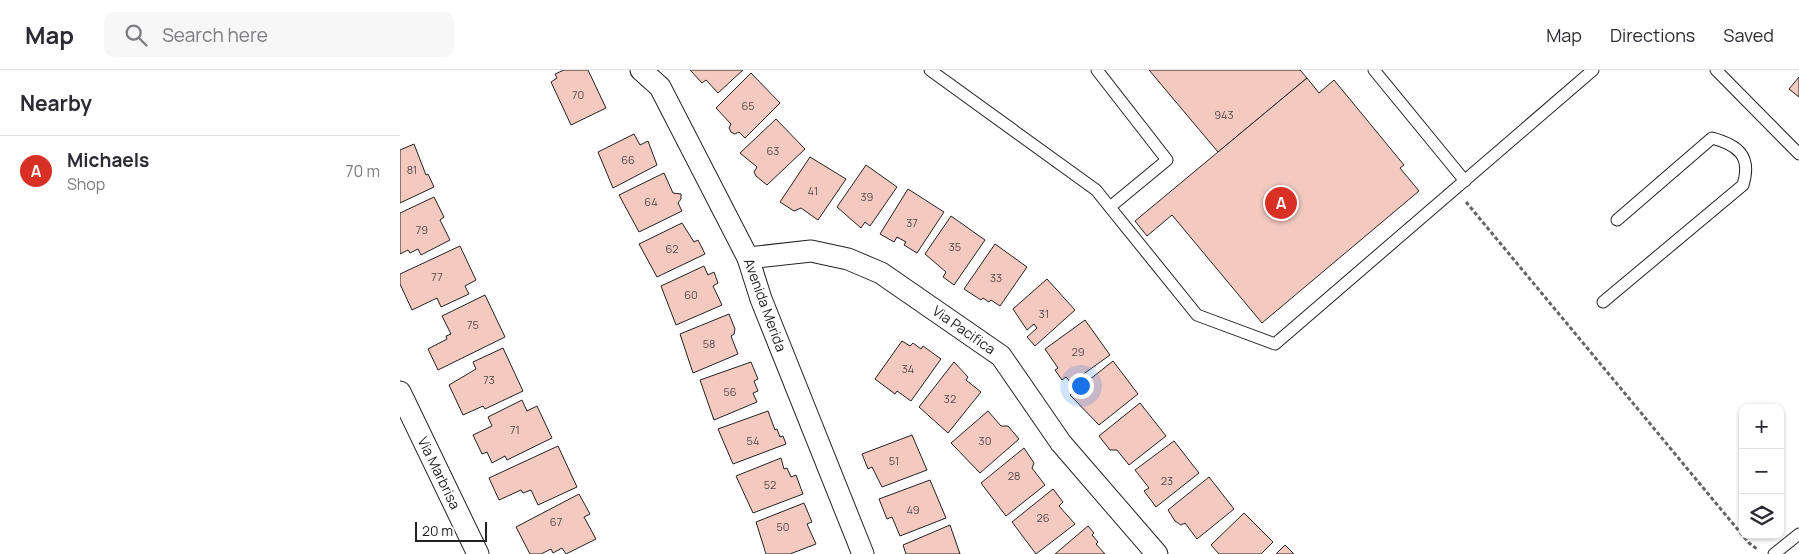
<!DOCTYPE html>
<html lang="en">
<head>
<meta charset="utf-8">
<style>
  :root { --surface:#fff; --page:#f7f7f7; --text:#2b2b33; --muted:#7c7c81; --line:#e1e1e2; --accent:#d93025 }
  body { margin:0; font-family:Manrope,sans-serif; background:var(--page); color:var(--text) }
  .controls { position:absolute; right:15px; bottom:15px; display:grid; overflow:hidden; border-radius:10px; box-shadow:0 1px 4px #0004 }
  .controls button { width:45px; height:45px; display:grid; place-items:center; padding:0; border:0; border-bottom:1px solid var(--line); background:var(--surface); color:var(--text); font:25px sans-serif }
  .scale { position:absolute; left:15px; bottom:12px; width:72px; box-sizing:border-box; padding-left:5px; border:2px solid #222; border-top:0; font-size:14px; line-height:18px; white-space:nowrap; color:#222; -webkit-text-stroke:4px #fff; paint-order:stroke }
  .you { position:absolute; left:680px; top:315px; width:18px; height:18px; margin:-12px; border:4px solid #fff; border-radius:50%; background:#1a73e8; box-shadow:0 0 0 8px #1a73e833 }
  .badge { display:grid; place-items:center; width:32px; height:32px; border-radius:50%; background:var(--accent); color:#fff; font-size:16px; font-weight:700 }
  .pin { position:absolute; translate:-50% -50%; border:2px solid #fff; box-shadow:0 1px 5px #0006 }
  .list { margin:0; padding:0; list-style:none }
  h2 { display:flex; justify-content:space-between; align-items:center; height:65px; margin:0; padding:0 20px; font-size:21px }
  h2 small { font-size:16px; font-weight:400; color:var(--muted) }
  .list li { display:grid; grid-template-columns:32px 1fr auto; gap:15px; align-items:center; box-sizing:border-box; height:70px; padding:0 20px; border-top:1px solid var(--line) }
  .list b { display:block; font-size:19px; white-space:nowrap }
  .list p { margin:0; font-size:16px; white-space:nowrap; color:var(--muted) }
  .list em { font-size:16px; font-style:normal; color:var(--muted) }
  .icon { flex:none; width:28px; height:28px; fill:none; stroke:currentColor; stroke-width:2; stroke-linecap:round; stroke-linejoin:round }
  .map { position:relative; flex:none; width:1399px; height:484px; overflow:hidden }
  header { display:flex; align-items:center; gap:30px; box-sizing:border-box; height:70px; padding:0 25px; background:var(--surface); border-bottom:1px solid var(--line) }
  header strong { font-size:24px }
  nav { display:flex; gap:28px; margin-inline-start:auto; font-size:18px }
  .search { width:350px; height:45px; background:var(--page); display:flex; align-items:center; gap:12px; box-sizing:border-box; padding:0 18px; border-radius:10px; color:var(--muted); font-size:19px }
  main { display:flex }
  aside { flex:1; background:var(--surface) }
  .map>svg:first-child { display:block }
  .building { fill:#f3c9c0; stroke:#222 }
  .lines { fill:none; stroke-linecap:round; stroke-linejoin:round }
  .service-casing { stroke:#222; stroke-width:13 }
  .minor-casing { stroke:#222; stroke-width:23 }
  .path { stroke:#646464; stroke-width:3; stroke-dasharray:4 2.5; stroke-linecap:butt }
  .service { stroke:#fff; stroke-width:11 }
  .minor { stroke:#fff; stroke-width:21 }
  .labels { text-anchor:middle; stroke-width:4; stroke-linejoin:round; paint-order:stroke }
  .number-label { font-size:11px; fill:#564c4a }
  .street-label { font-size:14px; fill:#222; stroke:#fff }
</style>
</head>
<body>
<header>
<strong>Map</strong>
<div class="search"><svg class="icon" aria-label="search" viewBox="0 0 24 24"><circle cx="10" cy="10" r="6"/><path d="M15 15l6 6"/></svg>Search here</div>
<nav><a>Map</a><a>Directions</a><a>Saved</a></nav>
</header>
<main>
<aside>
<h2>Nearby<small></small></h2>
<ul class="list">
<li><span class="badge">A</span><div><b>Michaels</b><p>Shop</p></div><em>70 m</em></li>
</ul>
</aside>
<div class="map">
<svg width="1399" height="484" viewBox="0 0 1399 484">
  <rect width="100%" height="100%" fill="#fff"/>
  <g class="building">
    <polygon points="164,0 188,0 206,38 171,55 151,12 157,8 155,4"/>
    <polygon points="290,0 343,0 318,23 306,10 302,13"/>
    <polygon points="749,0 900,0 907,8 818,82"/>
    <polygon points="351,3 380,33 345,68 339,62 335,64 331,62 329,58 331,54 316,38"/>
    <polygon points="1399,7 1399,27 1389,19"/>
    <polygon points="907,8 919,23 934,10 1004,95 1000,98 1019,121 862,253 772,145 747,166 735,151"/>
    <polygon points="376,49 405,79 367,115 356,106 354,102 357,97 340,83"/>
    <polygon points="234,64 240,75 248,71 257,95 213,118 198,82"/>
    <polygon points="14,74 26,105 28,104 34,117 0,133 0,80"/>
    <polygon points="410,87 446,109 418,150 401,138 394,141 380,132"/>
    <polygon points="466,95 497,117 470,156 465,152 461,158 437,137"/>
    <polygon points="264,103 273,123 281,124 281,129 278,133 282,141 239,162 219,125"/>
    <polygon points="508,119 544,142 517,183 504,175 506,172 497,167 494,172 480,164"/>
    <polygon points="34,127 44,147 40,150 50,170 21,185 18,179 10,183 8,180 0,184 0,143"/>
    <polygon points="551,146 585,170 554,215 543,207 546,202 525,184"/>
    <polygon points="282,153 294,172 298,170 305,184 257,207 239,174"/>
    <polygon points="595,174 627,197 600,236 591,230 589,232 583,228 581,230 564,219"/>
    <polygon points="60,176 76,210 65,216 69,224 41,237 37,228 12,240 0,214 0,204"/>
    <polygon points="304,196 308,205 314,202 318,213 313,216 322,235 276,255 261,216"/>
    <polygon points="647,209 675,240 635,276 627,267 637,258 634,254 627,260 613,239"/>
    <polygon points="85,225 105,267 38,300 28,279 47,269 46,266 51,264 42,246"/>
    <polygon points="329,244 335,259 334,264 331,266 338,284 293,303 280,264"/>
    <polygon points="685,250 710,285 671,313 666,307 662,310 655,300 658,298 645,279"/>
    <polygon points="502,271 510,276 513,273 521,279 523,276 541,289 511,331 497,321 495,324 475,309"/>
    <polygon points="103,278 123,321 85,339 83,336 63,345 49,315 76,299 73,292"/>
    <polygon points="713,291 738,324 699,355 670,325"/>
    <polygon points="351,292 358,309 354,311 358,321 353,323 357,332 314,350 300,310"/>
    <polygon points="554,292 568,307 566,310 581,322 548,363 519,337"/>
    <polygon points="122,330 127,341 137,336 152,368 107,390 105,386 92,393 87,382 82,384 73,365 92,356 88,347"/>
    <polygon points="740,333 766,366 729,395 717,380 710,380 699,366"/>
    <polygon points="368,341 375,360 377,359 380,367 383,366 386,374 333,394 318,359"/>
    <polygon points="588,341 601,356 608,356 619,369 580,403 551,373"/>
    <polygon points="512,365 527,400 482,417 472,397 468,399 462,384"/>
    <polygon points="774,371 799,403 756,437 744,421 749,418 735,400"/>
    <polygon points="158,376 177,417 138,435 131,420 123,423 121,420 99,430 89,408"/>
    <polygon points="624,378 634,393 632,398 645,415 606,446 581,413"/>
    <polygon points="381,388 384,399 387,398 391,407 396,405 403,424 353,443 336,406"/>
    <polygon points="809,407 834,439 797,469 785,453 781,455 775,451 768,440"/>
    <polygon points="530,410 546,448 500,466 492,447 487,449 479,429"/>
    <polygon points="653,419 663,432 659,436 675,454 636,484 612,452"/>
    <polygon points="179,424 190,444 184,447 196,469 166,484 162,478 153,483 151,479 141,484 130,484 116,457"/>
    <polygon points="404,433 412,452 407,454 416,474 390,484 366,484 356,452"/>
    <polygon points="844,443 873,472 861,484 819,484 811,475"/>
    <polygon points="550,455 560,484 506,484 503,475"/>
    <polygon points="688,456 694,463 692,465 698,472 696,474 705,484 655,484"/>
    <polygon points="885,475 894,484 876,484"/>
  </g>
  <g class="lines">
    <g class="service-casing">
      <g id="service">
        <polyline points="530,0 696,120 797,245 875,274 1193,0"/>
        <polyline points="697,0 767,90 710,137"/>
        <polyline points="974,0 1065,111"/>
        <polyline points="1316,0 1399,84"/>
        <path d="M1203 232 1343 115C1352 86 1338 75 1312 68L1217 150"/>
        <polyline points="1374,484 1399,464"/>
      </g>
    </g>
    <g class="minor-casing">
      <g id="minor">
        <polyline points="241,0 260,17 348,188 361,229 463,484"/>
        <polyline points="348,188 411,181 448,189 481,203 601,286 661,373 757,484"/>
        <polyline points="0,322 78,484"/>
      </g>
    </g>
    <polyline class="path" points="1066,132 1349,473 1357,479"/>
    <use href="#service" class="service"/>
    <use href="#minor" class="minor"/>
  </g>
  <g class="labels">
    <g class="number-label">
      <text x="178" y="29">70</text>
      <text x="348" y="40">65</text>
      <text x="824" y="49">943</text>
      <text x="373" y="85">63</text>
      <text x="228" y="94">66</text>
      <text x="12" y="104">81</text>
      <text x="413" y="125">41</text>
      <text x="467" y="131">39</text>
      <text x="251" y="136">64</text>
      <text x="512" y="157">37</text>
      <text x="22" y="164">79</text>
      <text x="555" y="181">35</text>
      <text x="272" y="183">62</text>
      <text x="37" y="211">77</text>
      <text x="596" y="212">33</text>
      <text x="291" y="229">60</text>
      <text x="644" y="248">31</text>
      <text x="73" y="259">75</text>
      <text x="309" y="278">58</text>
      <text x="678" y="286">29</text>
      <text x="508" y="303">34</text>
      <text x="89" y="314">73</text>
      <text x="330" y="326">56</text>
      <text x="550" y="333">32</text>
      <text x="115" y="364">71</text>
      <text x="353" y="375">54</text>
      <text x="585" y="375">30</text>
      <text x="494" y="395">51</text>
      <text x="614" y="410">28</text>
      <text x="767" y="415">23</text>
      <text x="370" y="419">52</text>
      <text x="513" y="444">49</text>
      <text x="643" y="452">26</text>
      <text x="156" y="456">67</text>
      <text x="383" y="461">50</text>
    </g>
    <g class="street-label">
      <text transform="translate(365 235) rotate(70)" y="5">Avenida Merida</text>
      <text transform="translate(564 260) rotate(35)" y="5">Via Pacifica</text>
      <text transform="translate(39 403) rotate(64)" y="5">Via Marbrisa</text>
    </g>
  </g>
</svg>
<div class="controls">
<button>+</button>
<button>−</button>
<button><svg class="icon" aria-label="layers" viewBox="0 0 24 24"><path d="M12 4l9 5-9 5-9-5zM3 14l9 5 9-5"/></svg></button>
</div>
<div class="scale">20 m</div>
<div class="you"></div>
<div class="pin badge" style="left:881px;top:133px">A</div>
</div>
</main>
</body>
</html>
